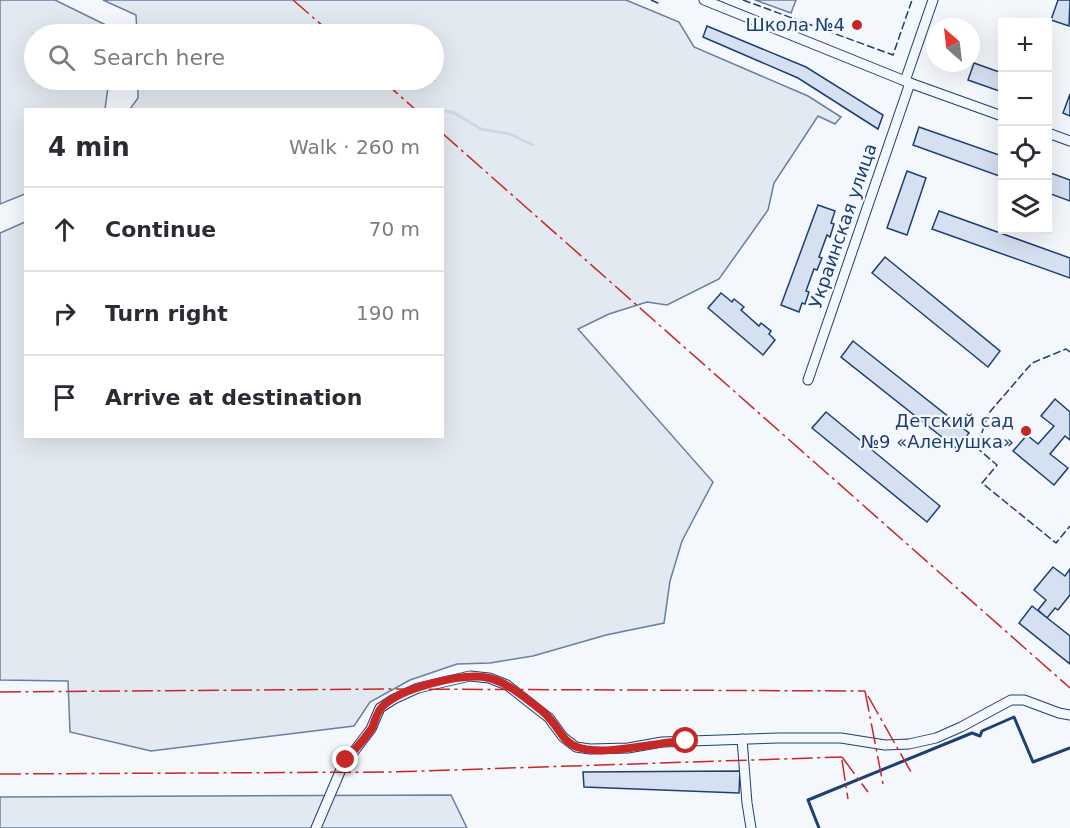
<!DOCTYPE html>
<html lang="en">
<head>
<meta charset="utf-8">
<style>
  :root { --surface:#fff; --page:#f2f2f3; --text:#2b2b33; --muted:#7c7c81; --line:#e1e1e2 }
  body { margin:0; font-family:"DejaVu Sans",sans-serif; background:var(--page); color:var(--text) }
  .controls { position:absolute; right:18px; top:18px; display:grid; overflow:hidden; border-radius:0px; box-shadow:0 6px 24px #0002 }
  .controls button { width:54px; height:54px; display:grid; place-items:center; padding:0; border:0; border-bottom:2px solid var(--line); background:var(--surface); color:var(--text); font:30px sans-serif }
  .compass { position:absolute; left:926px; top:18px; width:54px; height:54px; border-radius:50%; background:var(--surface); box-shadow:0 6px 24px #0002; rotate:332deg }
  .stop { position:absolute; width:18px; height:18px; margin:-14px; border:4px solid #c62828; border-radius:50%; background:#fff }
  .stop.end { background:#c62828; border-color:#fff; box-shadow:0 2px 6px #0008 }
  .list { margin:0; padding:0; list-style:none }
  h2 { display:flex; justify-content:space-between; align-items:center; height:78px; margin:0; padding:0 24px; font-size:26px }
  h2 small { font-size:20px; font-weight:400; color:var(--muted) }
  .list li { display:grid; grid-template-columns:39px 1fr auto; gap:18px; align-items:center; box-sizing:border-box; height:84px; padding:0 24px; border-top:2px solid var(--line) }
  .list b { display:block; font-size:22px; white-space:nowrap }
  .list em { font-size:20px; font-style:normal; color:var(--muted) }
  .icon { flex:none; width:33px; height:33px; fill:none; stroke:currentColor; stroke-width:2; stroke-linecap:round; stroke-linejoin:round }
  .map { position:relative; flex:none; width:1070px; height:828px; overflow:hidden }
  .search { position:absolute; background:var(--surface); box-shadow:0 6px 24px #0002; left:24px; top:24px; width:420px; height:66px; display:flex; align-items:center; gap:15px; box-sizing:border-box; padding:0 21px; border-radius:33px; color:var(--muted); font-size:22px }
  .panel { position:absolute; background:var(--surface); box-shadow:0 6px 24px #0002; left:24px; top:108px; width:420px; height:330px; border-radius:0px }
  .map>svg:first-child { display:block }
  .green { fill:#e3e9f0; stroke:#687fa3; stroke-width:1.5 }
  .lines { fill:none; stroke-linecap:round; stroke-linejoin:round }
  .stream { stroke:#cfd7e4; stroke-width:3 }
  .building { fill:#d5e0f0; stroke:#1d3f73; stroke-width:1.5 }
  .minor-casing { stroke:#1d3f73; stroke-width:11 }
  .minor { stroke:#f4f7fb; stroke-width:9 }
  .fence { stroke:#1d3f73; stroke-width:1.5; stroke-dasharray:8 3; stroke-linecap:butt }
  .wall { stroke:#1d3f73; stroke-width:3 }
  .power { stroke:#c62828; stroke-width:1.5; stroke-dasharray:21 4.5 3 4.5; stroke-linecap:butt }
  .route { stroke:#c62828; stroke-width:8 }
  .poi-dot { fill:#c62828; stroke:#f4f7fb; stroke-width:2 }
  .labels { text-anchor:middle; stroke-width:4.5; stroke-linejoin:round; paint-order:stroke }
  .poi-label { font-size:18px; fill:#1d3f73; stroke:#f4f7fb; text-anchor:end }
  .street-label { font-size:18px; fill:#1d3f73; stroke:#f4f7fb }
</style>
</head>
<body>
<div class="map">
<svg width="1070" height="828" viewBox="0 0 1070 828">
  <rect width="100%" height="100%" fill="#f4f7fb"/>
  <g class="green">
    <polygon points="0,0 55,0 114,29 113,34 34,34 34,80 109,80 105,109 26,110 25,194 0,204"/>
    <polygon points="103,0 626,0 679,22 694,47 808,96 841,117 835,124 818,116 774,183 768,210 719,279 667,305 647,302 609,314 578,329 713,482 682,541 670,581 664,623 606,635 533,656 490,663 457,664 410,680 370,702 354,726 151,751 70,732 68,681 0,680 0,233 25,222 26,436 442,436 442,110 130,109 138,98 138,80 434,80 434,34 137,34 136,15"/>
    <polygon points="755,0 796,0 791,13"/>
    <polygon points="451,795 467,828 0,828 0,797"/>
  </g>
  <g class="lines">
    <g class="stream">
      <polyline points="423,110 439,110"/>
      <polyline points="442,110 454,113 481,129 510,134 533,145"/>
    </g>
  </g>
  <g class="building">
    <polygon points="1058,0 1070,0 1069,26 1051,20"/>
    <polygon points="707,26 806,67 883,115 878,129 798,78 703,37"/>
    <polygon points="974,63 1002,73 1002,92 968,80"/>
    <polygon points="1070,94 1070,116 1063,113"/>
    <polygon points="919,127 1002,156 1002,177 913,145"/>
    <polygon points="907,171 926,178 907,235 887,228"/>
    <polygon points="1048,172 1070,180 1070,201 1048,193"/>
    <polygon points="818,205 835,211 831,223 834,224 830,237 827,235 819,257 822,258 817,270 814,269 806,291 809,292 805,304 802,303 799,312 781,305"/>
    <polygon points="939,211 1070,258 1070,278 932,229"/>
    <polygon points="885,257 1000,351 988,367 872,273"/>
    <polygon points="721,293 732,302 734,299 744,307 741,310 759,326 761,323 771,331 769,334 775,340 763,355 708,308"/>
    <polygon points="853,341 969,433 957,449 841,357"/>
    <polygon points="1055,399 1070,412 1070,440 1065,436 1050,454 1068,468 1054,485 1013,451 1027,435 1038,444 1054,426 1041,416"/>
    <polygon points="826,412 940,506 927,522 812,428"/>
    <polygon points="1053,567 1065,576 1070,569 1070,595 1058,610 1055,608 1047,618 1038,610 1046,600 1034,590"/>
    <polygon points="1032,606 1070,636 1070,664 1019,623"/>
    <polygon points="740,771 739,793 584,787 583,772"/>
  </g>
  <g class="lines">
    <g class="minor-casing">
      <g id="minor">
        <polyline points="704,0 910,83 1002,116"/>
        <polyline points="905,81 933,0"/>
        <polyline points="1048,133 1070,141"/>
        <polyline points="808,380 910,83"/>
        <polyline points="742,739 747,803 751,828"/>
        <polyline points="316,828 342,767 371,729 380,708 394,699 418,688 470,676 489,678 507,685 549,718 563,737 576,747 590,749 628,748 662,742 778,738 841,738 885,745 909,744 936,738 961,727 1011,700 1024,700 1059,713 1070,715"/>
      </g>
    </g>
    <use href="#minor" class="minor"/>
    <g class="fence">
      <polyline points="651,0 658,3 660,0"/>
      <polyline points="743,0 893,55 912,0"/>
      <polyline points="1070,352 1066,349 1032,363 988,414 977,448 997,465 982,483 1056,543 1070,526"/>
    </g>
    <polyline class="wall" points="819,828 808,800 972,733 980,736 982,731 1014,717 1033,762 1070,748"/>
    <g class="power">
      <polyline points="293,0 332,34"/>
      <polyline points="382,80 416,110"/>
      <polyline points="442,133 1070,688"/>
      <polyline points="865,691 883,784"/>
      <polyline points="0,692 385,689 865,691"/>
      <polyline points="868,696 911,772"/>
      <polyline points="842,757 868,792"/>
      <polyline points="842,760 848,799"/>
      <polyline points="0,774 391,772 842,757"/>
    </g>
  </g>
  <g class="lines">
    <path class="route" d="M346 760C355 749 365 739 372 728 375 721 377 712 382 707 400 688 463 672 489 678 505 682 519 693 532 703 538 708 545 712 549 718 559 728 563 742 577 747 605 757 655 742 686 741"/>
  </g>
  <g class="poi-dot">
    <circle cx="857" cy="25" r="6"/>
    <circle cx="1026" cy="431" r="6"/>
  </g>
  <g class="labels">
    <g class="poi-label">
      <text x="845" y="31">Школа №4</text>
      <text x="1014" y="427">Детский сад<tspan x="1014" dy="21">№9 «Аленушка»</tspan></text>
    </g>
    <g class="street-label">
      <text transform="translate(843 226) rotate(-71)" y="6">Украинская улица</text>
    </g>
  </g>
</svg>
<div class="controls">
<button>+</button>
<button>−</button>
<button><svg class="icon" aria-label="locate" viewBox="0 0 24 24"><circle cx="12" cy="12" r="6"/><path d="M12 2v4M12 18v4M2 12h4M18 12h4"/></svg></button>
<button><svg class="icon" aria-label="layers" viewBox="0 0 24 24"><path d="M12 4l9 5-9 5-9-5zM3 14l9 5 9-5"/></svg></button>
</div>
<svg class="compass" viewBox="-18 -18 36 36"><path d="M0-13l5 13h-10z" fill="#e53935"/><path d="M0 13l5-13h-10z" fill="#7c7c81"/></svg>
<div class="stop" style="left:686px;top:741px"></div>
<div class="stop end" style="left:346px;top:760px"></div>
<div class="search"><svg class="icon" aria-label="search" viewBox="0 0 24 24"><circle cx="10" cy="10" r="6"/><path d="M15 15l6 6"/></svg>Search here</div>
<section class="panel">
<h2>4 min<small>Walk · 260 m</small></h2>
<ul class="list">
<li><svg class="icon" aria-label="ahead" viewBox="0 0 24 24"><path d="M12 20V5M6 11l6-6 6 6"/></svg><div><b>Continue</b></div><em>70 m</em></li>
<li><svg class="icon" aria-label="right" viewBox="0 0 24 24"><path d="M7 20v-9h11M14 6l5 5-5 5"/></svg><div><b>Turn right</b></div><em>190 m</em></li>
<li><svg class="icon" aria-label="arrive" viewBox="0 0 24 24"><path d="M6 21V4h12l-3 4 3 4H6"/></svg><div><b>Arrive at destination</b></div></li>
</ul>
</section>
</div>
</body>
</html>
